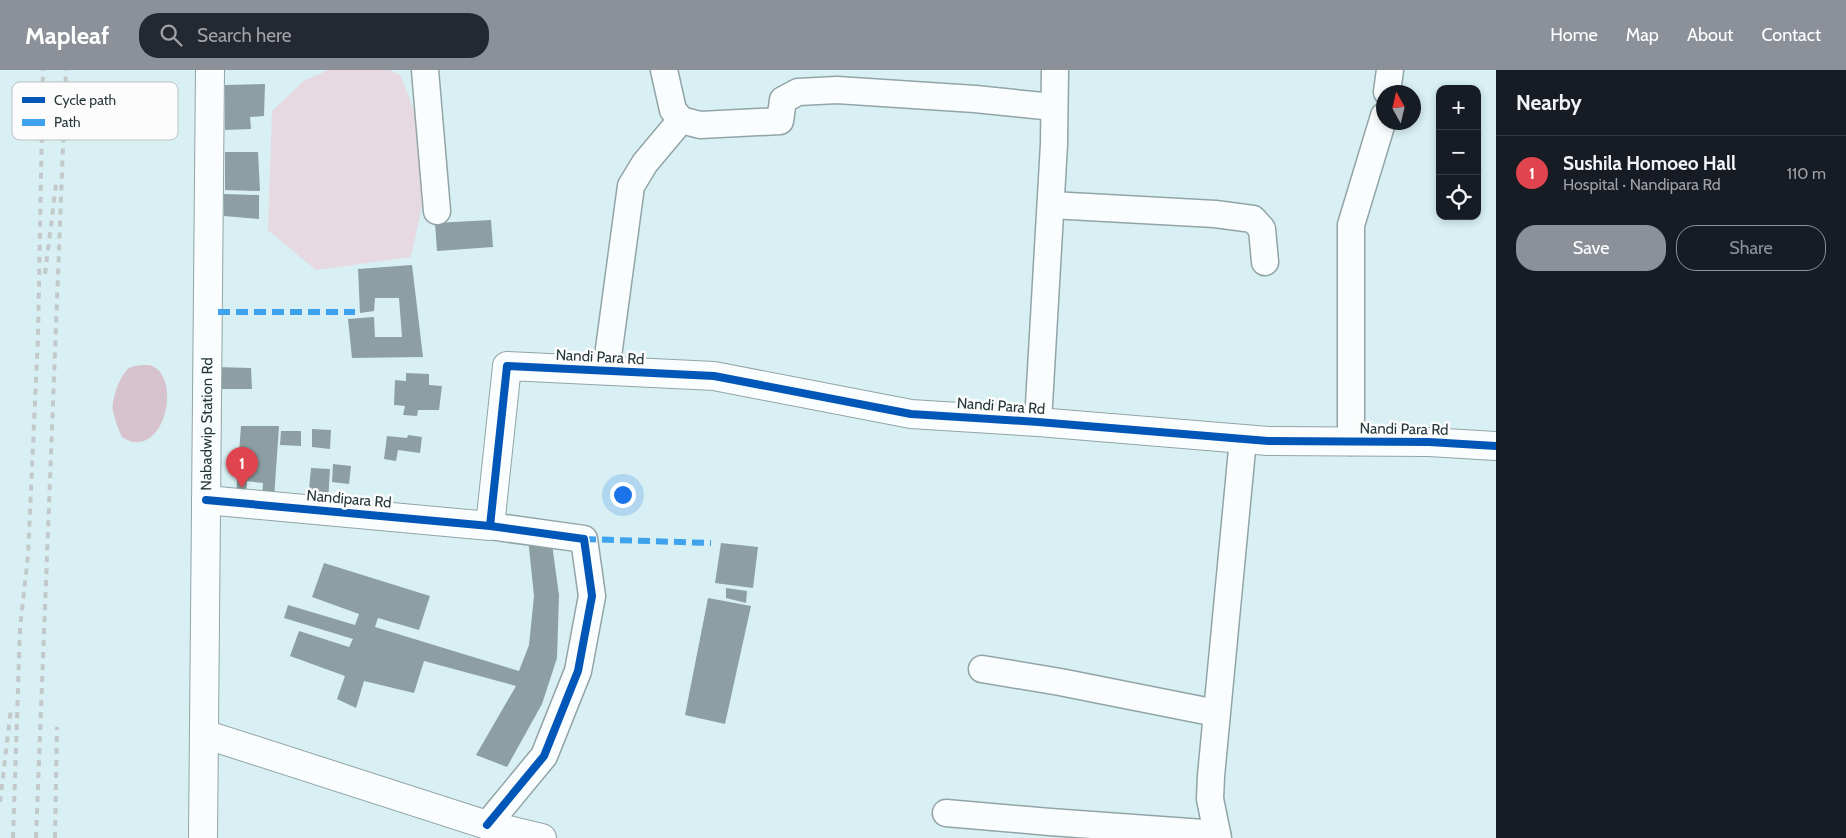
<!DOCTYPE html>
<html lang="en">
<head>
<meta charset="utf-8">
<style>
  :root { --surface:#171b24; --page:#242831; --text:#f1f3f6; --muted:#9ea1a6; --line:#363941; --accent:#8c9099 }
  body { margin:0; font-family:Cabin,sans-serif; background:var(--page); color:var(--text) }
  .controls { position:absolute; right:15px; top:15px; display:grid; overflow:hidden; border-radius:10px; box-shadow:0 2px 8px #0003 }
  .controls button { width:45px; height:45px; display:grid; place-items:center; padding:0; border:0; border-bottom:1px solid var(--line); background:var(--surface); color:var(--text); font:25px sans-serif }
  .compass { position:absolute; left:1376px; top:15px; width:45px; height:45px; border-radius:50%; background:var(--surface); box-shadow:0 2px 8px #0003; rotate:352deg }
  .you { position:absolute; left:622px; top:424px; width:18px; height:18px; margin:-12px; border:4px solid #fff; border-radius:50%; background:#1a73e8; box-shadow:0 0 0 8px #1a73e833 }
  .badge { display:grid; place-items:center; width:32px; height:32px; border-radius:50%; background:var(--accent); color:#fff; font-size:16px; font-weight:700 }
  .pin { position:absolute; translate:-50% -41px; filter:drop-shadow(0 1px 2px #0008) }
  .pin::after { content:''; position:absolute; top:26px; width:18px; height:15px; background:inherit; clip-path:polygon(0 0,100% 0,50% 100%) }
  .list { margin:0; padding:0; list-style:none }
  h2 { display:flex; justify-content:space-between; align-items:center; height:65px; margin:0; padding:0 20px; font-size:21px }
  h2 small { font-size:16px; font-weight:400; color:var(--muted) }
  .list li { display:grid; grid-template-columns:32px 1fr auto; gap:15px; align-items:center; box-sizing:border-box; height:75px; padding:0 20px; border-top:1px solid var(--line) }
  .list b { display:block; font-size:19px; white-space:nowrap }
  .list p { margin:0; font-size:16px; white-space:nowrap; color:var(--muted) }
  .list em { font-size:16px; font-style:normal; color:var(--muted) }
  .actions { display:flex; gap:10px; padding:15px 20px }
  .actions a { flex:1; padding:11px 0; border:1px solid var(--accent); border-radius:20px; text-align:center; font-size:18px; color:var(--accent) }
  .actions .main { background:var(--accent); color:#fff }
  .icon { flex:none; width:28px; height:28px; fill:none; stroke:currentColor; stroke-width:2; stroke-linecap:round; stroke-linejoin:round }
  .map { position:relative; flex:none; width:1496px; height:768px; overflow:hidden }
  header { display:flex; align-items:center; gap:30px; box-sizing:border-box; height:70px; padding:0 25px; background:var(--accent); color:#fff }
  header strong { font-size:24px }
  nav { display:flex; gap:28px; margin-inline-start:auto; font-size:18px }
  .search { width:350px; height:45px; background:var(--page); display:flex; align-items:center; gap:12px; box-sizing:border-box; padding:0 18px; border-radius:20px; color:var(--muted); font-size:19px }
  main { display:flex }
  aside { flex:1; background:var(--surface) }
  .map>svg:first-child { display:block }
  .green { fill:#e6d9e2 }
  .forest { fill:#d7c3ce }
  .building { fill:#8d9fa2 }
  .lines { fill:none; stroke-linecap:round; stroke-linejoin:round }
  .street-casing { stroke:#92a4a7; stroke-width:29 }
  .secondary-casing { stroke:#92a4a7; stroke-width:30 }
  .street { stroke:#f9fdfd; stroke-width:26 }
  .secondary { stroke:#f9fdfd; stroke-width:28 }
  .rail { stroke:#c3c9c9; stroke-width:4; stroke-dasharray:6 6; stroke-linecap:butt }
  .quiet { stroke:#3ea3ec; stroke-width:6; stroke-dasharray:12 6; stroke-linecap:butt }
  .cycleway-casing { stroke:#fcfcfc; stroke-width:11 }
  .cycleway { stroke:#0057b8; stroke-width:8 }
  .labels { text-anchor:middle; stroke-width:5; stroke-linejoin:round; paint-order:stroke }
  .street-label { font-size:15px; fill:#26373a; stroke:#fcfcfc }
  .key { fill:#fcfcfc; stroke:#bcc1c2; stroke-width:1 }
  .key-label { font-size:14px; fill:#26373a }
</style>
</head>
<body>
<header>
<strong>Mapleaf</strong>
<div class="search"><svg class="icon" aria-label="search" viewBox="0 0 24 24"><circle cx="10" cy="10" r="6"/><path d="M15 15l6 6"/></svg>Search here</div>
<nav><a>Home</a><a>Map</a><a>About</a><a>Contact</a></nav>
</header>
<main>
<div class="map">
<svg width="1496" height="768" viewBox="0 0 1496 768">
  <rect width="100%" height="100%" fill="#d8f0f3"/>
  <polygon class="green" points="329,0 390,0 401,6 417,48 420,80 422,136 411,187 316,200 268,160 272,41 305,10"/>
  <path class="forest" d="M149 295C180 302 169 376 134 372 130 372 126 369 122 367 118 359 115 350 113 341 111 330 120 305 129 298 135 295 142 295 149 295Z"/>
  <g class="building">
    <polygon points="265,14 264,46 250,47 251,59 225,60 225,15"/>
    <polygon points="225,82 258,82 260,121 225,120"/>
    <polygon points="224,124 259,125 259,149 224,146"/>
    <polygon points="491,150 493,177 437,181 435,153"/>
    <polygon points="412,195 423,287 352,288 348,249 374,247 375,267 402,267 399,228 375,228 374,241 360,243 358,199"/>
    <polygon points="216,297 251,298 252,319 216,319"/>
    <polygon points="406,303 429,304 429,315 442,316 439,340 418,340 417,346 403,345 405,336 394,335 395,310 406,311"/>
    <polygon points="241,356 279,356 274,429 262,427 263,413 247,411 246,426 236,425"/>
    <polygon points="312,359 331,360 330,379 312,377"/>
    <polygon points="281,361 301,361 301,376 280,375"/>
    <polygon points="408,365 422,367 420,383 398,380 396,391 384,389 387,366 407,368"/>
    <polygon points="333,394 351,396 349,414 332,412"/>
    <polygon points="311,398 330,399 328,432 308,430"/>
    <polygon points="528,468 552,474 559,525 557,588 542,634 507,697 476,685 516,616 424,591 414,623 364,611 356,638 337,629 345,606 290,586 299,561 349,577 353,569 284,548 288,535 355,555 359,544 312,527 324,493 430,526 419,560 378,548 375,557 519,601 529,575 534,526"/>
    <polygon points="721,473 758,477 753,518 715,513"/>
    <polygon points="726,518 747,521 746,533 726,528"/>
    <polygon points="708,528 751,536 725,654 685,645"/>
  </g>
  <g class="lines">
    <g class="street-casing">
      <g id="street">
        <polyline points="425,0 437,141"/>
        <polyline points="1387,22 1390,0"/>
        <polyline points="681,50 700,55 780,51 783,30 798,22 837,20 975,29 1053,37"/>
        <polyline points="1051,135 1215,144 1253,149 1262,159 1265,192"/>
        <polyline points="606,301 631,116 645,93 681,50 673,40 664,0"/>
        <polyline points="1038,352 1054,74 1055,0"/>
        <polyline points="1351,372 1351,155 1384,46"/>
        <polyline points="982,599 1060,612 1216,643"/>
        <polyline points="946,743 1050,752 1217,764"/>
        <polyline points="487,755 544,686 578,601 592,526 584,469 490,456"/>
        <polyline points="1218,768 1210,729 1211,706 1243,369"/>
      </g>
    </g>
    <g class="secondary-casing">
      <g id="secondary">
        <polyline points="206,430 490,456 507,296 714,306 911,344 1038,352 1268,371 1429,372 1496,376"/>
        <polyline points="204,664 487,755 542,768"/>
        <path id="s1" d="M203 768 210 0"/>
      </g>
    </g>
    <use href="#street" class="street"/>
    <use href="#secondary" class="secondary"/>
    <g class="rail">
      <polyline points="45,204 56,114"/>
      <polyline points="0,732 11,638"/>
      <polyline points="13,768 20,558 28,485 38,267 43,0"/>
      <polyline points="36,768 66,0"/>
      <polyline points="55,768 57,657"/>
    </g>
    <g class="quiet">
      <polyline points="218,242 355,242"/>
      <polyline points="584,469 711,473"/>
    </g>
    <g class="cycleway-casing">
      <g id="cycleway">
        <polyline points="206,430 490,456 584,469 592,526 578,601 544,686 487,755"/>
        <polyline points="490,456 507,296 714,306 911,344 1038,352 1268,371 1429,372 1496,376"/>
      </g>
    </g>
    <use href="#cycleway" class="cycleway"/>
  </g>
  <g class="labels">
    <g class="street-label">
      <text transform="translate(600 287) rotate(3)" y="5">Nandi Para Rd</text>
      <text transform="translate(1001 336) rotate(4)" y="5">Nandi Para Rd</text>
      <text dy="5" stroke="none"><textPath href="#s1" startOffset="414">Nabadwip Station Rd</textPath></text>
      <text transform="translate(1404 359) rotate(1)" y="5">Nandi Para Rd</text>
      <text transform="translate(349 429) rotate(5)" y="5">Nandipara Rd</text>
    </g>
  </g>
  <rect x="12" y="12" width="166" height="58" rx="8" class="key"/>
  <rect x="22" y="27" width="23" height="6" fill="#0057b8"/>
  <rect x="22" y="49" width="23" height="7" fill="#3ea3ec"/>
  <g class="key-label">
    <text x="54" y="35">Cycle path</text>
    <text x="54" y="57">Path</text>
  </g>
</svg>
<div class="controls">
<button>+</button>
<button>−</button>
<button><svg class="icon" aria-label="locate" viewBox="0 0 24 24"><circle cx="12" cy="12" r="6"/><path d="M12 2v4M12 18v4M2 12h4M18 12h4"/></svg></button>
</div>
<svg class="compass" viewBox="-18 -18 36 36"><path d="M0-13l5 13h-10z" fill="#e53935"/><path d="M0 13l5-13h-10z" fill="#9ea1a6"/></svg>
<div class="you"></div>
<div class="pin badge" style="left:242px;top:418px;background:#e0444e">1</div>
</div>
<aside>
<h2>Nearby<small></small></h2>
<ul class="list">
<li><span class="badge" style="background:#e0444e">1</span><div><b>Sushila Homoeo Hall</b><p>Hospital · Nandipara Rd</p></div><em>110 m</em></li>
</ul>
<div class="actions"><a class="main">Save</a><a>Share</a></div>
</aside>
</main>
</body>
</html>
